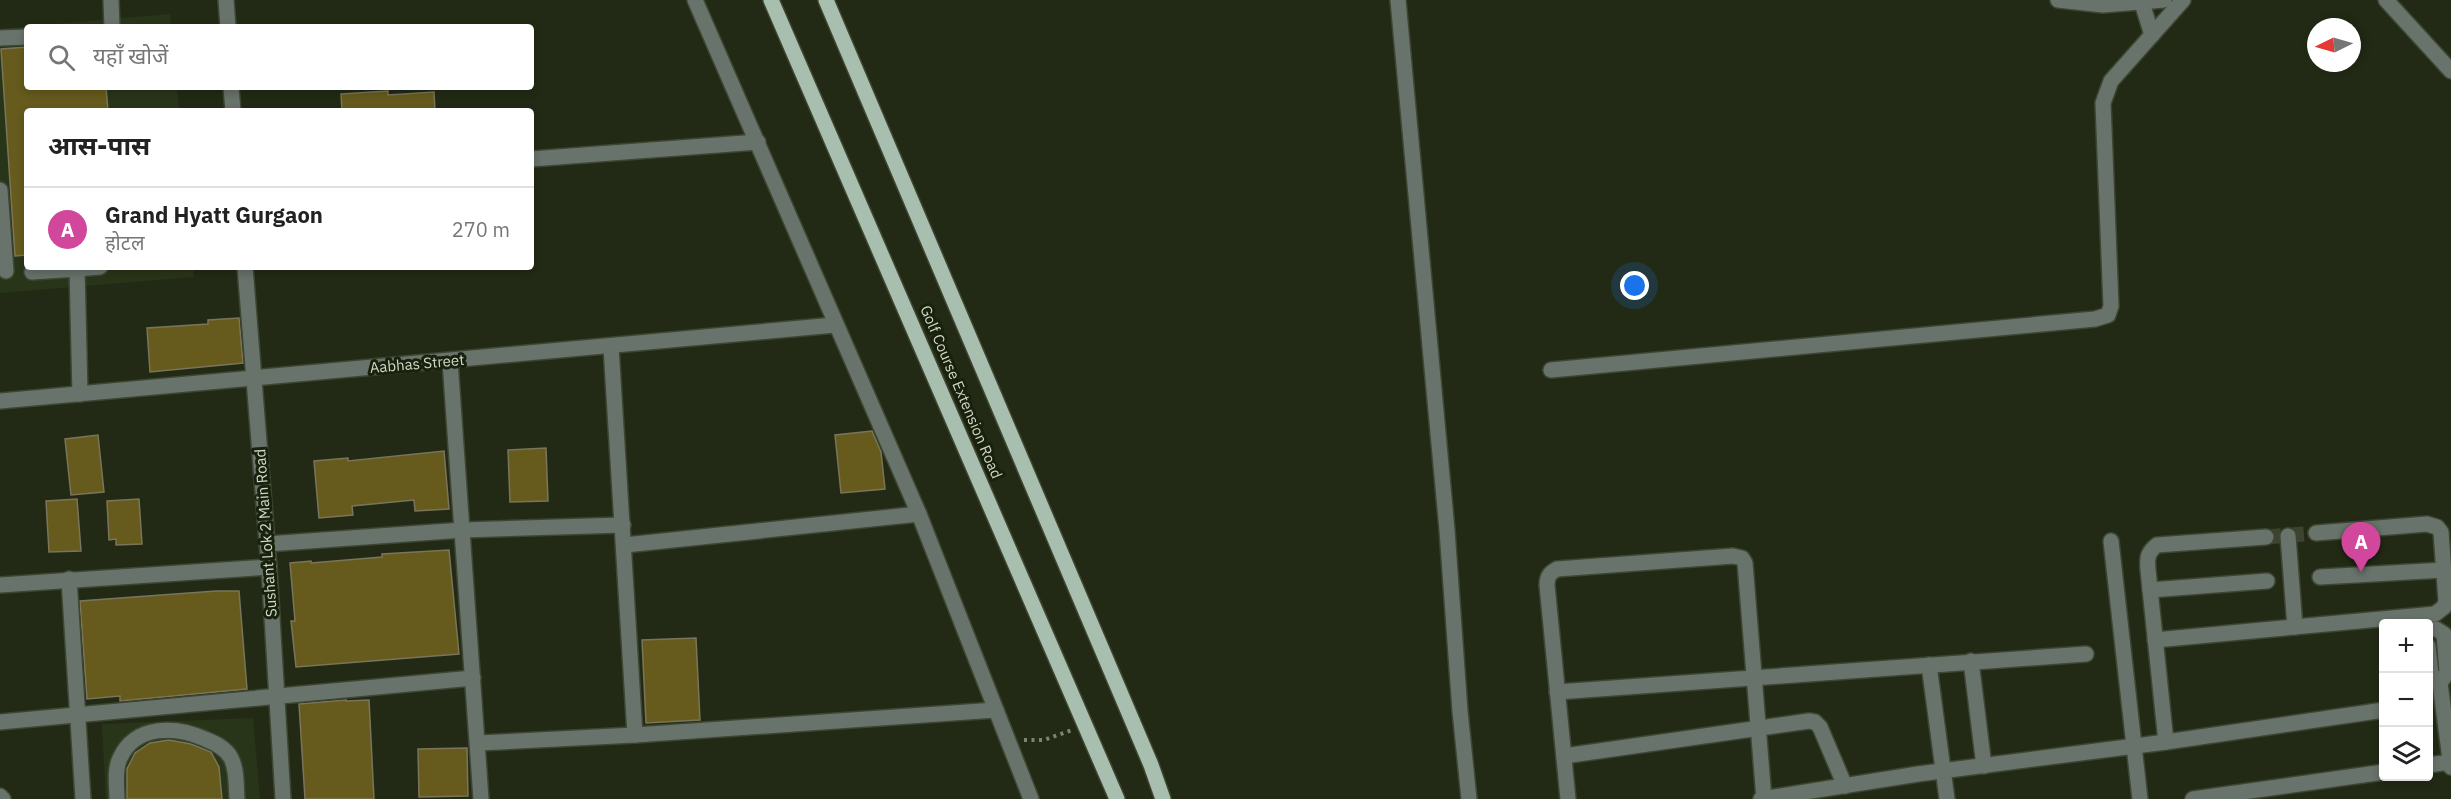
<!DOCTYPE html>
<html lang="hi">
<head>
<meta charset="utf-8">
<style>
  :root { --surface:#fff; --page:#f2f2f2; --text:#222; --muted:#767676; --line:#e0e0e0; --accent:#83536d }
  body { margin:0; font-family:"IBM Plex Sans","Noto Sans Devanagari",sans-serif; background:var(--page); color:var(--text) }
  .controls { position:absolute; right:18px; bottom:18px; display:grid; overflow:hidden; border-radius:6px; box-shadow:0 3px 9px #0003 }
  .controls button { width:54px; height:54px; display:grid; place-items:center; padding:0; border:0; border-bottom:2px solid var(--line); background:var(--surface); color:var(--text); font:30px sans-serif }
  .compass { position:absolute; left:2307px; top:18px; width:54px; height:54px; border-radius:50%; background:var(--surface); box-shadow:0 3px 9px #0003; rotate:265deg }
  .you { position:absolute; left:1635px; top:286px; width:21px; height:21px; margin:-15px; border:4px solid #fff; border-radius:50%; background:#1a73e8; box-shadow:0 0 0 9px #1a73e833 }
  .badge { display:grid; place-items:center; width:39px; height:39px; border-radius:50%; background:var(--accent); color:#fff; font-size:20px; font-weight:700 }
  .pin { position:absolute; translate:-50% -50px; filter:drop-shadow(0 2px 3px #0008) }
  .pin::after { content:''; position:absolute; top:32px; width:21px; height:18px; background:inherit; clip-path:polygon(0 0,100% 0,50% 100%) }
  .list { margin:0; padding:0; list-style:none }
  h2 { display:flex; justify-content:space-between; align-items:center; height:78px; margin:0; padding:0 24px; font-size:26px }
  h2 small { font-size:20px; font-weight:400; color:var(--muted) }
  .list li { display:grid; grid-template-columns:39px 1fr auto; gap:18px; align-items:center; box-sizing:border-box; height:84px; padding:0 24px; border-top:2px solid var(--line) }
  .list b { display:block; font-size:22px; white-space:nowrap }
  .list p { margin:0; font-size:20px; white-space:nowrap; color:var(--muted) }
  .list em { font-size:20px; font-style:normal; color:var(--muted) }
  .icon { flex:none; width:33px; height:33px; fill:none; stroke:currentColor; stroke-width:2; stroke-linecap:round; stroke-linejoin:round }
  .map { position:relative; flex:none; width:2451px; height:799px; overflow:hidden }
  .search { position:absolute; background:var(--surface); box-shadow:0 3px 9px #0003; left:24px; top:24px; width:510px; height:66px; display:flex; align-items:center; gap:15px; box-sizing:border-box; padding:0 21px; border-radius:6px; color:var(--muted); font-size:22px }
  .panel { position:absolute; background:var(--surface); box-shadow:0 3px 9px #0003; left:24px; top:108px; width:510px; height:162px; border-radius:6px }
  .map>svg:first-child { display:block }
  .built { fill:#293518 }
  .building { fill:#665b1d; stroke:#7a755a; stroke-width:1.5 }
  .lines { fill:none; stroke-linecap:round; stroke-linejoin:round }
  .minor-tunnel { stroke:#3c4430; stroke-width:15; stroke-dasharray:15 8; stroke-linecap:butt }
  .minor-casing { stroke:#3e4632; stroke-width:18 }
  .major-casing { stroke:#3e4632; stroke-width:18 }
  .path { stroke:#7d8473; stroke-width:4; stroke-dasharray:3 4.5; stroke-linecap:butt }
  .minor { stroke:#68736b; stroke-width:15 }
  .major { stroke:#a8bfaf; stroke-width:15 }
  .labels { text-anchor:middle; stroke-width:6; stroke-linejoin:round; paint-order:stroke }
  .street-label { font-size:15px; fill:#d2d8ca; stroke:#18210b }
</style>
</head>
<body>
<div class="map">
<svg width="2451" height="799" viewBox="0 0 2451 799">
  <rect width="100%" height="100%" fill="#222a15"/>
  <g class="built">
    <polygon points="170,14 171,27 27,27 27,87 177,87 179,111 27,111 27,267 193,267 194,277 0,293 0,29"/>
    <polygon points="253,718 260,799 106,799 102,724"/>
  </g>
  <g class="building">
    <polygon points="27,47 27,87 106,87 108,111 27,111 27,255 15,256 1,49"/>
    <polygon points="388,91 388,95 434,92 435,111 342,111 341,94"/>
    <polygon points="239,318 243,363 150,372 147,328 208,324 208,320"/>
    <polygon points="872,431 881,452 885,489 841,493 835,435"/>
    <polygon points="98,435 104,492 71,495 65,439"/>
    <polygon points="546,448 548,501 510,502 508,450"/>
    <polygon points="444,451 449,509 415,511 414,500 352,506 353,515 319,518 314,461 348,458 348,461"/>
    <polygon points="77,499 81,551 49,552 46,501"/>
    <polygon points="139,499 142,544 116,545 116,539 109,540 107,501"/>
    <polygon points="449,550 459,654 296,667 291,621 295,621 290,563 311,561 311,563 382,557 382,554"/>
    <polygon points="216,591 239,591 247,689 120,701 120,696 87,699 80,601"/>
    <polygon points="696,638 700,720 646,723 642,640"/>
    <polygon points="346,700 346,701 369,700 374,799 305,799 299,704"/>
    <polygon points="169,740 191,744 211,752 219,767 222,799 127,799 127,769 135,753 150,743"/>
    <polygon points="467,748 468,796 419,797 418,749"/>
  </g>
  <g class="lines">
    <polyline class="minor-tunnel" points="2266,537 2316,533"/>
    <g class="minor-casing">
      <g id="minor">
        <polyline points="111,0 112,27"/>
        <polyline points="226,0 228,27"/>
        <polyline points="695,0 919,514 1031,799"/>
        <polyline points="1398,0 1447,530 1460,711 1469,799"/>
        <polyline points="2058,0 2103,5 2164,0"/>
        <polyline points="2386,0 2451,71"/>
        <polyline points="2142,3 2152,35"/>
        <polyline points="0,38 27,37"/>
        <polyline points="231,87 233,111"/>
        <polyline points="531,159 758,142"/>
        <polyline points="0,190 6,271"/>
        <polyline points="245,267 269,567 283,799"/>
        <polyline points="32,272 77,269"/>
        <polyline points="611,347 635,735"/>
        <polyline points="450,361 481,799"/>
        <polyline points="1551,370 2095,319 2108,315 2111,306 2103,103 2111,81 2183,0"/>
        <polyline points="80,394 77,269 100,267"/>
        <polyline points="0,401 835,325"/>
        <polyline points="2288,536 2295,627"/>
        <polyline points="2111,541 2140,799"/>
        <polyline points="267,544 463,530 623,525"/>
        <polyline points="625,545 919,514"/>
        <polyline points="2320,577 2444,570"/>
        <polyline points="69,579 83,799"/>
        <polyline points="0,585 269,567"/>
        <polyline points="2150,590 2267,581"/>
        <polyline points="2436,629 2444,634 2447,673 2440,683"/>
        <polyline points="2155,640 2435,614 2444,607 2446,601 2441,532 2437,527 2427,524 2316,533"/>
        <polyline points="2428,646 2431,674 2440,683 2451,767"/>
        <polyline points="1971,661 1984,766"/>
        <polyline points="1929,665 1947,799"/>
        <polyline points="1557,692 2086,654"/>
        <polyline points="0,722 473,678"/>
        <path d="M2166 742 2148 570C2147 558 2147 553 2157 545L2266 537"/>
        <polyline points="479,743 635,735 996,710"/>
        <polyline points="1564,756 1809,721 1815,722 1820,727 1845,786"/>
        <polyline points="2428,765 2451,762"/>
        <polyline points="0,796 3,799"/>
        <path d="M117 799C117 786 114 770 120 758 136 724 176 726 205 739 215 743 226 748 231 758 237 769 236 786 237 799"/>
        <path d="M1568 799 1547 585C1547 576 1550 573 1557 569L1733 556 1742 558 1745 563 1764 799"/>
        <polyline points="1761,799 1918,774 2166,742 2384,710"/>
        <polyline points="2193,799 2384,772"/>
      </g>
    </g>
    <g class="major-casing">
      <g id="major">
        <polyline points="771,0 1117,799"/>
        <polyline points="826,0 1151,765 1163,799"/>
      </g>
    </g>
    <polyline class="path" points="1024,740 1044,740 1072,730"/>
    <use href="#minor" class="minor"/>
    <use href="#major" class="major"/>
  </g>
  <g class="labels">
    <g class="street-label">
      <text transform="translate(417 364) rotate(-5)" y="5">Aabhas Street</text>
      <text transform="translate(961 392) rotate(67)" y="5">Golf Course Extension Road</text>
      <text transform="translate(266 533) rotate(-94)" y="5">Sushant Lok 2 Main Road</text>
    </g>
  </g>
</svg>
<div class="controls">
<button>+</button>
<button>−</button>
<button><svg class="icon" aria-label="layers" viewBox="0 0 24 24"><path d="M12 4l9 5-9 5-9-5zM3 14l9 5 9-5"/></svg></button>
</div>
<svg class="compass" viewBox="-18 -18 36 36"><path d="M0-13l5 13h-10z" fill="#e53935"/><path d="M0 13l5-13h-10z" fill="#767676"/></svg>
<div class="you"></div>
<div class="pin badge" style="left:2361px;top:572px;background:#d1479c">A</div>
<div class="search"><svg class="icon" aria-label="search" viewBox="0 0 24 24"><circle cx="10" cy="10" r="6"/><path d="M15 15l6 6"/></svg>यहाँ खोजें</div>
<section class="panel">
<h2>आस-पास<small></small></h2>
<ul class="list">
<li><span class="badge" style="background:#d1479c">A</span><div><b>Grand Hyatt Gurgaon</b><p>होटल</p></div><em>270 m</em></li>
</ul>
</section>
</div>
</body>
</html>
